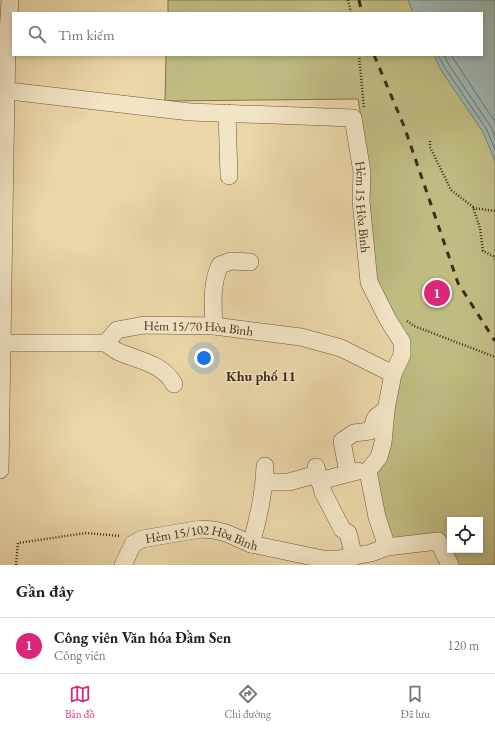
<!DOCTYPE html>
<html lang="vi">
<head>
<meta charset="utf-8">
<style>
  :root { --surface:#fff; --page:#f6f6f6; --text:#222; --muted:#767676; --line:#e0e0e0; --accent:#db2777 }
  body { margin:0; font-family:"EB Garamond",serif; background:var(--page); color:var(--text) }
  .controls { position:absolute; right:12px; bottom:12px; display:grid; overflow:hidden; border-radius:0px; box-shadow:0 2px 6px #0003 }
  .controls button { width:36px; height:36px; display:grid; place-items:center; padding:0; border:0; border-bottom:1px solid var(--line); background:var(--surface); color:var(--text); font:20px sans-serif }
  .you { position:absolute; left:204px; top:358px; width:14px; height:14px; margin:-10px; border:3px solid #fff; border-radius:50%; background:#1a73e8; box-shadow:0 0 0 6px #1a73e833 }
  .badge { display:grid; place-items:center; width:26px; height:26px; border-radius:50%; background:var(--accent); color:#fff; font-size:13px; font-weight:700 }
  .pin { position:absolute; translate:-50% -50%; border:2px solid #fff; box-shadow:0 1px 4px #0006 }
  .list { margin:0; padding:0; list-style:none }
  h2 { display:flex; justify-content:space-between; align-items:center; height:52px; margin:0; padding:0 16px; font-size:17px }
  h2 small { font-size:13px; font-weight:400; color:var(--muted) }
  .list li { display:grid; grid-template-columns:26px 1fr auto; gap:12px; align-items:center; box-sizing:border-box; height:56px; padding:0 16px; border-top:1px solid var(--line) }
  .list b { display:block; font-size:15px; white-space:nowrap }
  .list p { margin:0; font-size:13px; white-space:nowrap; color:var(--muted) }
  .list em { font-size:13px; font-style:normal; color:var(--muted) }
  .icon { flex:none; width:22px; height:22px; fill:none; stroke:currentColor; stroke-width:2; stroke-linecap:round; stroke-linejoin:round }
  .map { position:relative; flex:none; width:495px; height:565px; overflow:hidden }
  .search { position:absolute; background:var(--surface); box-shadow:0 2px 6px #0003; left:12px; right:12px; top:12px; height:44px; display:flex; align-items:center; gap:10px; box-sizing:border-box; padding:0 14px; border-radius:0px; color:var(--muted); font-size:15px }
  .sheet { height:108px; background:var(--surface) }
  nav { display:flex; justify-content:space-around; align-items:center; box-sizing:border-box; height:56px; border-top:1px solid var(--line); background:var(--surface); font-size:11px; color:var(--muted) }
  nav a { display:grid; justify-items:center; gap:2px }
  nav .on { color:var(--accent) }
  .map>svg:first-child { display:block }
  .green { fill:#bfbc82; stroke:#80744e; fill-rule:evenodd }
  .water { fill:#9db7b3; stroke:#787f75 }
  .lines { fill:none; stroke-linecap:round; stroke-linejoin:round }
  .shore { stroke:#6e7266; stroke-width:1 }
  .minor-casing { stroke:#6b573d; stroke-width:18 }
  .path { stroke:#402c19; stroke-width:2.5; stroke-dasharray:1 2; stroke-linecap:butt }
  .minor { stroke:#f2e5c6; stroke-width:17 }
  .rail { stroke:#402c19; stroke-width:3; stroke-dasharray:7 7; stroke-linecap:butt }
  .labels { text-anchor:middle; stroke-width:3; stroke-linejoin:round; paint-order:stroke }
  .street-label { font-size:13px; fill:#402c19; stroke:#f2e5c6 }
  .neighbourhood-label { font-size:14px; font-weight:bold; fill:#402c19; stroke:#f2e5c6 }
</style>
</head>
<body>
<div class="map">
<svg width="495" height="565" viewBox="0 0 495 565">
  <rect width="100%" height="100%" fill="#ebd7a8"/>
  <filter id="stains"><feTurbulence type="fractalNoise" baseFrequency=".005" numOctaves="4"/><feColorMatrix values="0 0 0 0 .2 0 0 0 0 .09 0 0 0 0 .02 0 0 0 .5 -.17"/></filter>
  <radialGradient id="worn" r=".72"><stop offset=".6" stop-color="#630" stop-opacity="0"/><stop offset="1" stop-color="#630" stop-opacity=".3"/></radialGradient>
  <path class="green" d="M168 0H495V565H454L442 540 401 543 385 533 372 472 405 354 372 280 363 129 358 99 165 101 166 55H482V13H168ZM450 520H480V550H450Z"/>
  <polygon class="water" points="408,0 495,0 495,161 483,132 441,70 434,55 482,55 482,13 413,13"/>
  <g class="lines">
    <g class="shore">
      <polyline points="438,55 445,68 487,130 495,150"/>
      <polyline points="444,55 449,65 491,127 495,137"/>
      <polyline points="451,55 495,122"/>
    </g>
    <g class="minor-casing">
      <g id="minor">
        <path id="s1" d="M0 90 190 112 353 118 362 172 361 201 369 282 388 320 402 342V355L393 374 386 410 383 443 379 457 368 471 377 517 387 547 438 541 450 565"/>
        <polyline points="227,113 229,176"/>
        <path d="M214 326C213 306 211 284 220 265L231 261 250 262"/>
        <path id="s2" d="M0 343H106L117 330 144 325 214 326 301 337 341 348 393 374"/>
        <path d="M106 343C110 346 114 350 119 352 139 361 162 363 174 384"/>
        <polyline points="316,467 323,492 342,529 348,533 354,557"/>
        <polyline points="0,470 6,91 7,50 10,0"/>
        <path d="M348 473 342 441 354 433 370 431 373 429C373 417 377 416 386 410"/>
        <polyline points="319,481 358,471"/>
        <polyline points="265,482 289,482 317,474"/>
        <path d="M251 544C259 517 264 494 265 466"/>
        <path id="s3" d="M123 565 133 544 142 539 201 529 214 530 226 533 251 544 323 559H338L371 553 387 547"/>
      </g>
    </g>
    <g class="path">
      <polyline points="348,0 351,13"/>
      <polyline points="359,55 364,108"/>
      <polyline points="430,141 430,147 451,190 473,207 480,228 483,251 493,256 495,259"/>
      <polyline points="473,208 495,211"/>
      <polyline points="407,321 414,326 495,357"/>
      <polyline points="16,565 18,543 86,533 120,536"/>
    </g>
    <use href="#minor" class="minor"/>
    <g class="rail">
      <polyline points="359,0 362,13"/>
      <polyline points="374,55 404,126 458,283 495,341"/>
    </g>
  </g>
  <g class="labels">
    <g class="street-label">
      <text dy="5" stroke="none"><textPath href="#s1" startOffset="444">Hẻm 15 Hòa Bình</textPath></text>
      <text dy="5" stroke="none"><textPath href="#s2" startOffset="205">Hẻm 15/70 Hòa Bình</textPath></text>
      <text dy="5" stroke="none"><textPath href="#s3" startOffset="95">Hẻm 15/102 Hòa Bình</textPath></text>
    </g>
    <g class="neighbourhood-label">
      <text x="261" y="381">Khu phố 11</text>
    </g>
  </g>
  <rect width="100%" height="100%" filter="url(#stains)"/>
  <rect width="100%" height="100%" fill="url(#worn)"/>
</svg>
<div class="controls">
<button><svg class="icon" aria-label="locate" viewBox="0 0 24 24"><circle cx="12" cy="12" r="6"/><path d="M12 2v4M12 18v4M2 12h4M18 12h4"/></svg></button>
</div>
<div class="you"></div>
<div class="pin badge" style="left:437px;top:293px">1</div>
<div class="search"><svg class="icon" aria-label="search" viewBox="0 0 24 24"><circle cx="10" cy="10" r="6"/><path d="M15 15l6 6"/></svg>Tìm kiếm</div>
</div>
<section class="sheet">
<h2>Gần đây<small></small></h2>
<ul class="list">
<li><span class="badge">1</span><div><b>Công viên Văn hóa Đầm Sen</b><p>Công viên</p></div><em>120 m</em></li>
</ul>
</section>
<nav>
<a class="on"><svg class="icon" aria-label="map" viewBox="0 0 24 24"><path d="M3 6l6-2 6 2 6-2v14l-6 2-6-2-6 2zM9 4v14M15 6v14"/></svg>Bản đồ</a>
<a><svg class="icon" aria-label="directions" viewBox="0 0 24 24"><path d="M12 3l9 9-9 9-9-9zM9 14v-3h6M13 9l2 2-2 2"/></svg>Chỉ đường</a>
<a><svg class="icon" aria-label="saved" viewBox="0 0 24 24"><path d="M7 4h10v16l-5-4-5 4z"/></svg>Đã lưu</a>
</nav>
</body>
</html>
